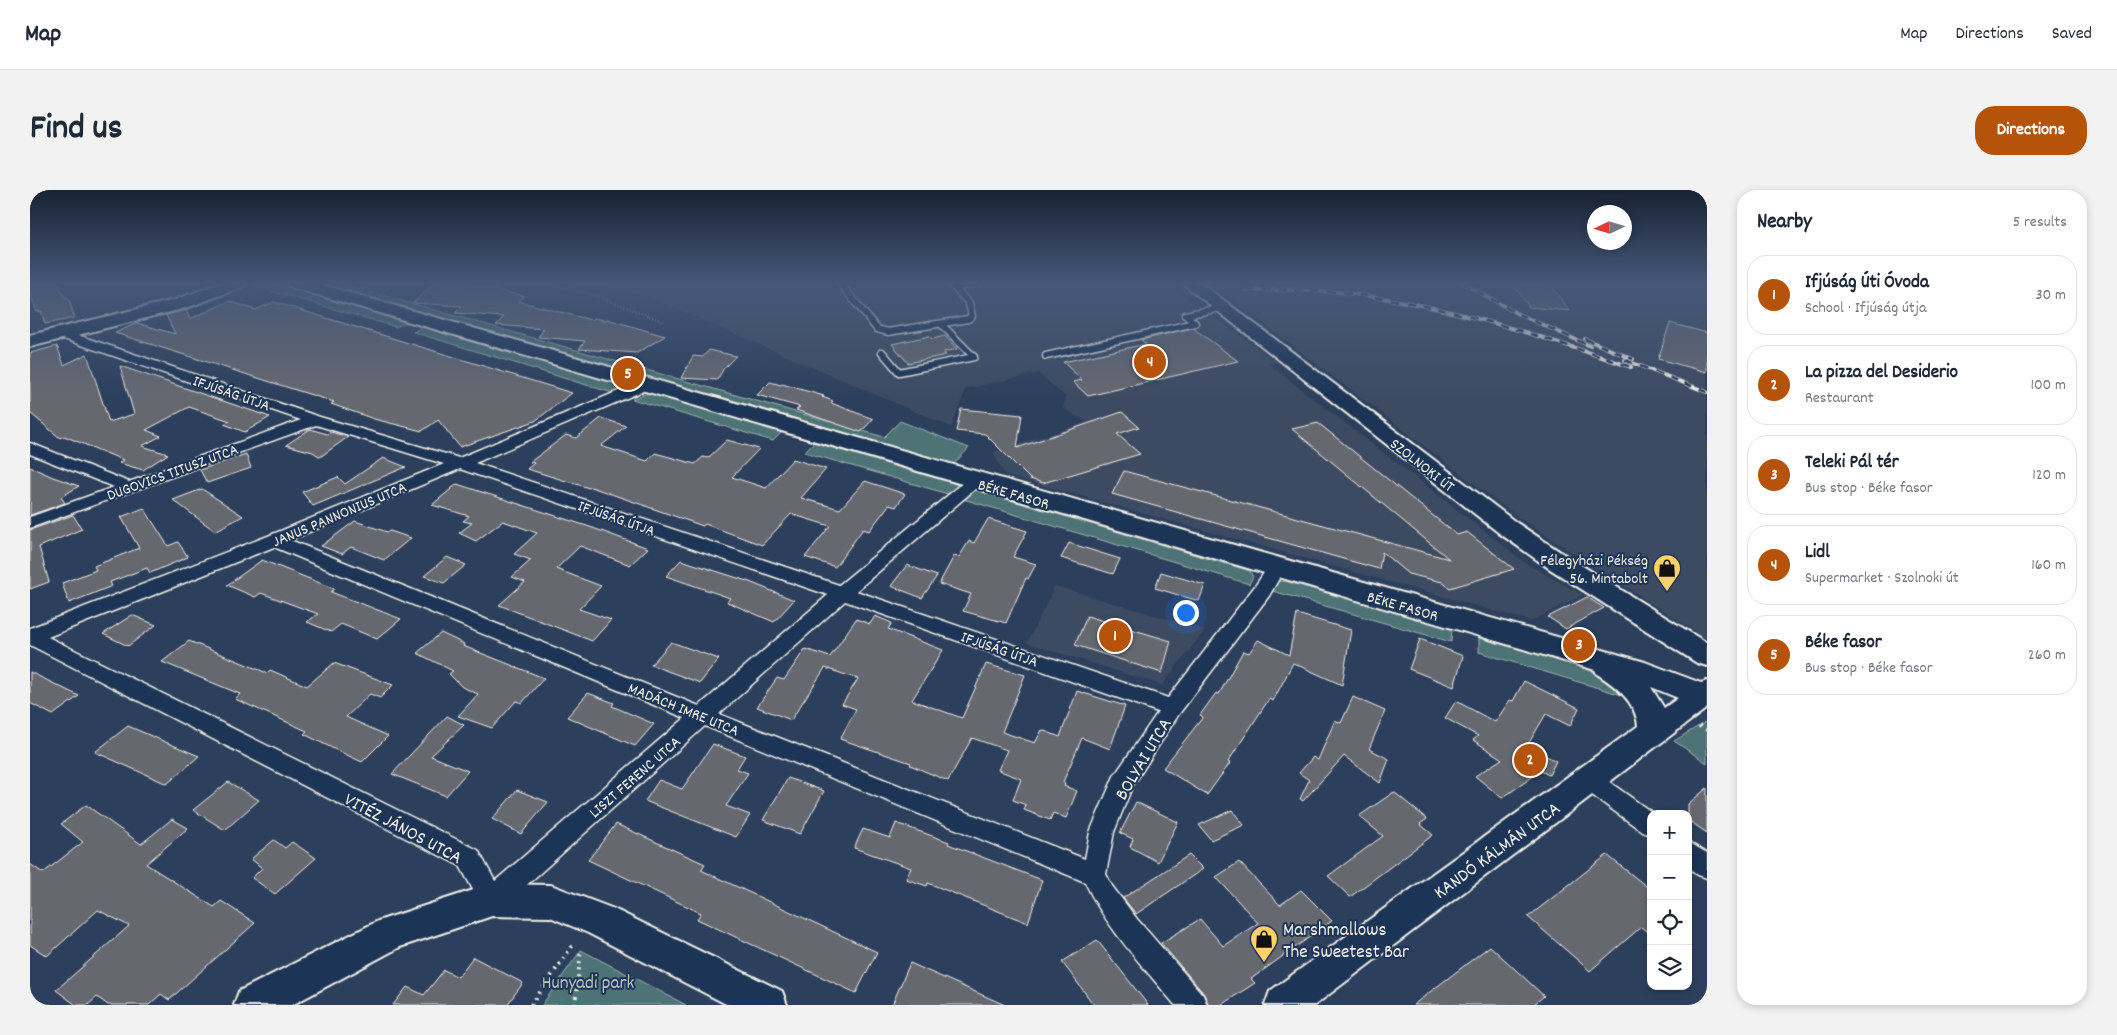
<!DOCTYPE html>
<html lang="en">
<head>
<meta charset="utf-8">
<style>
  :root { --surface:#fff; --page:#f2f2f3; --text:#1f2937; --muted:#747a83; --line:#e0e1e3; --accent:#b45309 }
  body { margin:0; font-family:Dekko,sans-serif; background:var(--page); color:var(--text) }
  .controls { position:absolute; right:15px; bottom:15px; display:grid; overflow:hidden; border-radius:10px; box-shadow:0 2px 8px #0003 }
  .controls button { width:45px; height:45px; display:grid; place-items:center; padding:0; border:0; border-bottom:1px solid var(--line); background:var(--surface); color:var(--text); font:25px sans-serif }
  .compass { position:absolute; left:1557px; top:15px; width:45px; height:45px; border-radius:50%; background:var(--surface); box-shadow:0 2px 8px #0003; rotate:266deg }
  .you { position:absolute; left:1155px; top:422px; width:18px; height:18px; margin:-12px; border:4px solid #fff; border-radius:50%; background:#1a73e8; box-shadow:0 0 0 8px #1a73e833 }
  .badge { display:grid; place-items:center; width:32px; height:32px; border-radius:50%; background:var(--accent); color:#fff; font-size:16px; font-weight:700 }
  .pin { position:absolute; translate:-50% -50%; border:2px solid #fff; box-shadow:0 1px 5px #0006 }
  .list { margin:0; padding:0; list-style:none }
  h2 { display:flex; justify-content:space-between; align-items:center; height:65px; margin:0; padding:0 20px; font-size:21px }
  h2 small { font-size:16px; font-weight:400; color:var(--muted) }
  .list li { display:grid; grid-template-columns:32px 1fr auto; gap:15px; align-items:center; box-sizing:border-box; height:80px; margin:0 10px 10px; padding:0 10px; border:1px solid var(--line); border-radius:20px }
  .list b { display:block; font-size:19px; white-space:nowrap }
  .list p { margin:0; font-size:16px; white-space:nowrap; color:var(--muted) }
  .list em { font-size:16px; font-style:normal; color:var(--muted) }
  .icon { flex:none; width:28px; height:28px; fill:none; stroke:currentColor; stroke-width:2; stroke-linecap:round; stroke-linejoin:round }
  .map { position:relative; flex:none; width:1677px; height:815px; overflow:hidden; border-radius:20px }
  header { display:flex; align-items:center; gap:30px; box-sizing:border-box; height:70px; padding:0 25px; background:var(--surface); border-bottom:1px solid var(--line) }
  header strong { font-size:24px }
  nav { display:flex; gap:28px; margin-inline-start:auto; font-size:18px }
  .intro { display:flex; align-items:center; justify-content:space-between; box-sizing:border-box; height:120px; padding:0 30px }
  h1 { margin:0; font-size:35px }
  .button { padding:12px 22px; border-radius:20px; background:var(--accent); color:#fff; font-size:18px; font-weight:700 }
  main { display:flex; gap:30px; padding:0 30px }
  aside { flex:1; background:var(--surface); border-radius:20px; box-shadow:0 2px 8px #0003 }
  .map>svg:first-child { display:block }
  .built { fill:#3d4b62 }
  .green { fill:#4d7376; stroke:#a0b2af }
  .building { fill:#666770; stroke:#f4f1e8 }
  .lines { fill:none; stroke-linecap:round; stroke-linejoin:round }
  .lane-casing { stroke:#f4f1e8; stroke-width:9 }
  .street-casing { stroke:#f4f1e8; stroke-width:3 }
  .secondary-casing { stroke:#f4f1e8; stroke-width:4 }
  .path-far1 { stroke:#f4f1e8; stroke-width:2.5; stroke-dasharray:0.5 2.5; stroke-linecap:butt }
  .path { stroke:#f4f1e8; stroke-width:4; stroke-dasharray:2 5; stroke-linecap:butt }
  .lane { stroke:#1d3557; stroke-width:6 }
  .street { fill:#1d3557; fill-rule:evenodd }
  .secondary { fill:#1d3557; fill-rule:evenodd }
  .rail-casing { stroke:#f4f1e8; stroke-width:4 }
  .rail { stroke:#1d3557; stroke-width:2.5; stroke-dasharray:8; stroke-linecap:butt }
  .labels { text-anchor:middle; stroke-width:4; stroke-linejoin:round; paint-order:stroke }
  .street-label { font-size:16px; fill:#f4f1e8; stroke:#1d3557 }
  .poi-label { font-size:16px; fill:#f4f1e8; stroke:#1d3557; text-anchor:end }
  .near-street-label { font-size:19px; fill:#f4f1e8; stroke:#1d3557 }
  .near-poi-label { font-size:19px; fill:#f4f1e8; stroke:#1d3557; text-anchor:start }
  .near-park-label { font-size:19px; fill:#bac5c0; stroke:#1d3557 }
</style>
</head>
<body>
<header>
<strong>Map</strong>
<nav><a>Map</a><a>Directions</a><a>Saved</a></nav>
</header>
<div class="intro"><h1>Find us</h1><a class="button">Directions</a></div>
<main>
<div class="map">
<svg width="1677" height="815" viewBox="0 0 1677 815">
  <rect width="100%" height="100%" fill="#2c3f5c"/>
  <filter id="ink" filterUnits="userSpaceOnUse"><feTurbulence type="fractalNoise" baseFrequency=".02" numOctaves="2"/><feDisplacementMap in="SourceGraphic" scale="10" xChannelSelector="R" yChannelSelector="G"/><feConvolveMatrix kernelMatrix="1 2 1 2 8 2 1 2 1" color-interpolation-filters="sRGB"/></filter>
  <g filter="url(#ink)">
    <g class="built">
      <polygon points="562,93 1136,93 1247,172 1239,174 1497,374 1553,405 1501,431 975,285 963,262 1057,232 1033,218 1036,207 1008,183 936,199 921,237 619,107"/>
      <polygon points="1180,93 1677,93 1677,449 1489,328"/>
      <polygon points="1025,396 1175,440 1132,495 997,453"/>
    </g>
    <g class="green">
      <polygon points="229,93 246,93 377,132 366,137 224,96"/>
      <polygon points="286,93 309,93 854,247 870,231 939,258 921,277"/>
      <polygon points="396,135 592,193 594,198 586,204 383,142"/>
      <polygon points="618,203 752,242 743,251 602,209"/>
      <polygon points="784,252 928,294 918,304 774,262"/>
      <polygon points="946,300 1220,381 1223,387 1219,394 933,309 941,301"/>
      <polygon points="1254,391 1422,438 1421,452 1239,400 1244,392"/>
      <polygon points="1449,448 1563,480 1583,490 1594,500 1595,506 1449,462"/>
      <polygon points="1677,531 1677,573 1644,551"/>
      <polygon points="551,760 656,815 512,815"/>
    </g>
    <g class="building">
      <polygon points="0,93 28,93 35,108 38,107 45,128 15,134 11,121 7,122 0,103"/>
      <polygon points="405,93 429,93 495,106 488,111 561,130 565,128 575,130 577,129 635,146 607,163 549,159 555,151 508,147 514,139 466,135 474,127 425,123 432,116 383,113"/>
      <polygon points="1482,93 1519,93 1540,121 1499,117"/>
      <polygon points="200,111 225,120 244,112 542,203 505,231 430,257 408,230 392,241 344,229 301,214 304,212 85,143 107,133 145,144 136,125 156,120 160,129"/>
      <polygon points="1640,133 1677,143 1677,182 1628,169"/>
      <polygon points="1163,138 1208,171 1058,206 1043,192 1052,190 1033,172 1116,154 1111,150"/>
      <polygon points="899,146 902,149 915,146 927,159 914,162 916,165 878,173 862,154"/>
      <polygon points="27,156 34,175 57,164 79,232 104,224 90,176 240,227 215,242 194,234 200,231 159,217 116,240 131,246 112,256 138,264 113,280 89,273 93,270 34,246 30,248 0,223 0,163"/>
      <polygon points="679,160 706,166 694,178 687,190 651,188 663,166 673,167"/>
      <polygon points="740,192 751,195 752,194 794,206 792,207 803,211 801,213 843,229 831,242 766,220 770,217 727,205"/>
      <polygon points="931,219 992,225 987,258 1092,222 1109,237 1087,244 1110,264 1013,293 1000,289 955,244 926,241"/>
      <polygon points="571,228 596,236 571,256 617,271 625,263 665,274 673,267 678,268 697,250 729,259 702,287 736,298 763,269 796,279 771,308 810,319 835,291 875,304 866,317 859,315 839,341 833,339 805,377 775,367 800,336 761,324 732,355 675,334 673,336 561,297 559,298 497,279 504,273 500,272 536,245 546,248"/>
      <polygon points="1288,233 1427,345 1437,342 1484,379 1420,398 1412,392 1378,384 1352,362 1349,379 1082,304 1094,281 1419,369 1262,239"/>
      <polygon points="280,239 297,244 301,242 318,247 290,267 283,262 256,255"/>
      <polygon points="216,264 221,278 177,293 170,280"/>
      <polygon points="353,268 376,277 283,316 272,302 308,287 315,294"/>
      <polygon points="0,277 23,287 49,296 31,307 35,313 0,325"/>
      <polygon points="427,294 560,337 618,358 600,375 550,356 526,379 571,396 549,419 581,430 562,451 469,415 495,392 482,387 501,370 484,364 507,343 473,331 446,351 429,343 442,333 433,331 439,326 402,315"/>
      <polygon points="172,299 213,326 185,341 143,310"/>
      <polygon points="114,318 138,356 148,352 158,367 120,383 117,378 80,392 82,396 39,413 32,393 66,380 64,376 109,358 91,327"/>
      <polygon points="43,325 52,339 9,357 19,392 0,399 0,340"/>
      <polygon points="958,329 997,341 983,367 1006,374 998,389 996,388 976,433 933,421 941,404 909,394 924,366 929,367 939,351 944,353"/>
      <polygon points="325,331 357,342 360,341 381,348 354,370 321,357 312,364 291,356"/>
      <polygon points="1039,353 1090,369 1083,384 1031,368"/>
      <polygon points="417,367 436,375 414,393 394,386"/>
      <polygon points="232,370 305,399 301,402 371,429 347,449 311,434 301,442 277,432 288,424 231,403 225,407 197,395"/>
      <polygon points="651,370 717,391 764,410 744,432 697,412 700,408 636,386"/>
      <polygon points="877,375 907,386 892,408 861,396"/>
      <polygon points="1131,382 1175,395 1169,411 1125,398"/>
      <polygon points="1557,407 1574,418 1536,439 1518,427"/>
      <polygon points="1267,424 1321,440 1312,495 1263,473 1243,511 1239,509 1198,572 1200,573 1177,605 1133,578 1173,527 1170,525 1186,503 1189,504 1213,461 1219,463 1228,450 1259,465"/>
      <polygon points="102,425 126,435 98,456 73,444"/>
      <polygon points="845,426 862,433 858,439 913,460 882,510 932,528 956,474 995,485 972,542 1005,553 1012,540 1030,547 1047,501 1095,516 1080,559 1052,548 1033,592 1035,593 1034,596 1047,601 1036,628 1023,623 1020,630 994,620 996,615 983,610 991,589 968,580 977,560 942,548 918,591 880,575 881,573 810,549 826,519 812,514 828,489 795,478 761,530 727,517 747,488 754,490 775,459 800,467 826,429 840,434"/>
      <polygon points="1057,426 1141,451 1132,483 1045,455"/>
      <polygon points="411,443 434,454 433,456 514,488 492,513 486,511 462,538 428,526 448,504 432,497 419,484 423,481 387,463"/>
      <polygon points="1390,449 1433,466 1424,497 1379,479"/>
      <polygon points="159,451 237,483 240,480 277,496 304,473 363,495 350,508 340,504 316,527 358,546 332,572 302,558 274,544 277,541 205,509 210,504 132,472"/>
      <polygon points="641,452 689,469 670,493 621,475"/>
      <polygon points="0,482 49,506 23,525 0,513"/>
      <polygon points="1494,491 1549,518 1540,536 1516,524 1497,556 1526,571 1519,585 1511,581 1472,608 1445,586 1472,569 1443,550 1448,546 1415,528 1426,511 1465,532 1480,510 1483,511"/>
      <polygon points="558,503 584,513 582,516 624,534 605,556 537,527"/>
      <polygon points="1323,507 1355,521 1339,559 1359,569 1350,593 1314,566 1273,611 1270,609 1279,590 1269,583 1283,567 1288,570 1305,530 1311,533"/>
      <polygon points="417,526 434,535 401,566 438,581 416,606 362,584"/>
      <polygon points="98,536 133,551 169,566 137,594 65,562"/>
      <polygon points="683,554 715,566 707,579 718,583 696,616 720,625 706,647 615,611 629,590 652,599"/>
      <polygon points="758,588 794,601 770,644 733,630"/>
      <polygon points="198,592 229,610 195,640 163,620"/>
      <polygon points="1677,598 1677,643 1658,630 1658,614"/>
      <polygon points="487,600 518,612 491,644 462,629"/>
      <polygon points="1364,602 1397,629 1390,634 1403,645 1320,707 1298,686 1353,646 1329,626"/>
      <polygon points="1106,612 1148,632 1128,672 1100,657 1103,649 1090,643"/>
      <polygon points="56,615 111,654 142,629 158,638 116,674 184,717 191,711 225,733 139,810 131,804 119,815 78,815 67,807 58,815 46,815 26,800 99,736 68,720 17,766 0,755 0,674 13,683 53,652 31,634"/>
      <polygon points="1202,620 1214,635 1181,650 1169,635"/>
      <polygon points="866,633 919,652 918,654 1012,690 998,733 898,693 897,696 876,689 881,678 824,658 833,639 860,648"/>
      <polygon points="586,634 675,674 671,680 847,762 826,803 667,729 671,723 558,670"/>
      <polygon points="244,650 255,658 262,652 286,668 245,704 222,688 232,678 221,669"/>
      <polygon points="1159,665 1173,679 1106,724 1093,708"/>
      <polygon points="1577,665 1621,700 1621,745 1611,737 1560,781 1498,727"/>
      <polygon points="1209,672 1250,715 1271,700 1302,731 1221,789 1225,793 1191,815 1179,815 1174,804 1131,753 1170,729 1193,756 1228,733 1186,687"/>
      <polygon points="1067,750 1118,815 1064,815 1032,772"/>
      <polygon points="1460,756 1514,806 1503,815 1383,815"/>
      <polygon points="443,767 493,793 477,815 363,815 377,797 394,805 414,780 428,787"/>
      <polygon points="880,773 975,815 862,815"/>
    </g>
    <g class="lines">
      <g class="lane-casing">
        <g id="lane">
          <polyline points="810,93 847,139 858,142 938,129 942,126 939,113 920,93"/>
          <polyline points="925,97 948,93"/>
          <polyline points="852,162 869,182 944,167 911,134"/>
          <polyline points="1016,166 1165,133 1155,125 1190,118"/>
        </g>
      </g>
      <g class="street-casing">
        <g id="street">
          <path d="M30 139 290 227 429 268 610 192H620L622 195 620 198 445 273 809 395 939 288H951L953 291 951 294 826 401 1138 508 1225 396 1240 374 1246 372 1252 374 1255 378 1239 406 1149 524 1102 597 1084 642 1076 684 1082 696 1107 729 1173 805 1177 815H1145C1113 776 1076 738 1055 692L675 536 471 718 462 722 453 718 430 676 0 455V438L238 346 414 274 286 235 0 338V327L84 297 0 264V253L99 292 271 230 25 146 23 143ZM430 279 798 405 669 516 260 350ZM244 357 655 528 465 691 448 660 18 447ZM815 411 1128 522 1084 586 1060 642 1055 669 689 524Z"/>
          <polygon points="1559,581 1567,583 1624,624 1621,624 1621,645 1613,642 1551,597 1548,590 1551,583"/>
          <polygon points="1658,652 1677,663 1677,688 1668,685 1658,677"/>
        </g>
      </g>
      <g class="secondary-casing">
        <g id="secondary">
          <polygon points="191,93 216,93 213,97 156,118 0,157 0,145 144,110"/>
          <path d="M258 93H285L1615 472 1671 493 1677 491V518L1285 815H1235L1240 801 1608 536C1606 512 1587 497 1567 484L1565 480 261 97ZM1621 497 1648 508 1634 518Z"/>
          <polygon points="1152,93 1171,93 1487,333 1538,367 1677,453 1677,476 1667,473 1520,379 1469,343"/>
          <polygon points="462,694 521,695 584,719 752,801 757,815 698,815 558,743 520,727 462,726 370,757 262,815 204,815 209,801 348,731"/>
        </g>
      </g>
      <polyline class="path-far1" points="520,93 562,104 635,132"/>
      <g class="path">
        <polyline points="1669,536 1677,540"/>
        <polyline points="501,815 543,755"/>
        <polyline points="545,815 551,760"/>
      </g>
      <use href="#lane" class="lane"/>
      <use href="#street" class="street"/>
      <use href="#secondary" class="secondary"/>
      <g class="rail-casing">
        <g id="rail">
          <polyline points="1433,93 1486,123 1560,156"/>
          <path d="M1217 100C1250 100 1283 100 1315 103 1414 114 1508 145 1601 177"/>
          <polyline points="1555,149 1603,169"/>
          <polyline points="1595,170 1677,202"/>
        </g>
      </g>
      <use href="#rail" class="rail"/>
    </g>
  </g>
  <linearGradient id="sky" x2="0" y2="1"><stop stop-color="#182333"/><stop offset="0.45" stop-color="#455878"/><stop offset="1" stop-color="#455878" stop-opacity="0"/></linearGradient>
  <rect width="1677" height="207" fill="url(#sky)"/>
  <defs>
    <g id="shop-pin" transform="scale(1.4375)"><path d="M0 17L-7.5 6A9.5 9.5 0 1 1 7.5 6Z" fill="#ffd166" stroke="#1d3557"/><path d="M-5-2.5h2.3a2.7 3.5 0 0 1 5.4 0H5L5.5 6h-11ZM-1.5-2.5h3a1.5 2.3 0 0 0-3 0Z" fill="#111"/></g>
  </defs>
  <g fill-rule="evenodd">
    <use href="#shop-pin" x="1637" y="378"/>
    <use href="#shop-pin" x="1234" y="749"/>
  </g>
  <g class="labels">
    <g class="street-label">
      <text transform="translate(202 202) rotate(19)" y="6">IFJÚSÁG ÚTJA</text>
      <text transform="translate(1393 274) rotate(38)" y="6">SZOLNOKI ÚT</text>
      <text transform="translate(142 281) rotate(-20)" y="6">DUGOVICS TITUSZ UTCA</text>
      <text transform="translate(984 303) rotate(16)" y="6">BÉKE FASOR</text>
      <text transform="translate(309 323) rotate(-23)" y="6">JANUS PANNONIUS UTCA</text>
      <text transform="translate(587 327) rotate(19)" y="6">IFJÚSÁG ÚTJA</text>
      <text transform="translate(1373 415) rotate(16)" y="6">BÉKE FASOR</text>
      <text transform="translate(970 458) rotate(19)" y="6">IFJÚSÁG ÚTJA</text>
      <text transform="translate(654 518) rotate(22)" y="6">MADÁCH IMRE UTCA</text>
      <text transform="translate(604 586) rotate(-41)" y="6">LISZT FERENC UTCA</text>
    </g>
    <g class="poi-label">
      <text x="1618" y="375">Félegyházi Pékség<tspan x="1618" dy="18">56. Mintabolt</tspan></text>
    </g>
    <g class="near-street-label">
      <text transform="translate(1112 568) rotate(-59)" y="7">BOLYAI UTCA</text>
      <text transform="translate(374 637) rotate(28)" y="7">VITÉZ JÁNOS UTCA</text>
      <text transform="translate(1466 659) rotate(-36)" y="7">KANDÓ KÁLMÁN UTCA</text>
    </g>
    <g class="near-poi-label">
      <text x="1253" y="745">Marshmallows<tspan x="1253" dy="22">The Sweetest Bar</tspan></text>
    </g>
    <g class="near-park-label">
      <text x="558" y="798">Hunyadi park</text>
    </g>
  </g>
</svg>
<div class="controls">
<button>+</button>
<button>−</button>
<button><svg class="icon" aria-label="locate" viewBox="0 0 24 24"><circle cx="12" cy="12" r="6"/><path d="M12 2v4M12 18v4M2 12h4M18 12h4"/></svg></button>
<button><svg class="icon" aria-label="layers" viewBox="0 0 24 24"><path d="M12 4l9 5-9 5-9-5zM3 14l9 5 9-5"/></svg></button>
</div>
<svg class="compass" viewBox="-18 -18 36 36"><path d="M0-13l5 13h-10z" fill="#e53935"/><path d="M0 13l5-13h-10z" fill="#747a83"/></svg>
<div class="you"></div>
<div class="pin badge" style="left:1085px;top:446px">1</div>
<div class="pin badge" style="left:1500px;top:570px">2</div>
<div class="pin badge" style="left:1549px;top:455px">3</div>
<div class="pin badge" style="left:1120px;top:172px">4</div>
<div class="pin badge" style="left:598px;top:184px">5</div>
</div>
<aside>
<h2>Nearby<small>5 results</small></h2>
<ul class="list">
<li><span class="badge">1</span><div><b>Ifjúság Úti Óvoda</b><p>School · Ifjúság útja</p></div><em>30 m</em></li>
<li><span class="badge">2</span><div><b>La pizza del Desiderio</b><p>Restaurant</p></div><em>100 m</em></li>
<li><span class="badge">3</span><div><b>Teleki Pál tér</b><p>Bus stop · Béke fasor</p></div><em>120 m</em></li>
<li><span class="badge">4</span><div><b>Lidl</b><p>Supermarket · Szolnoki út</p></div><em>160 m</em></li>
<li><span class="badge">5</span><div><b>Béke fasor</b><p>Bus stop · Béke fasor</p></div><em>260 m</em></li>
</ul>
</aside>
</main>
</body>
</html>
